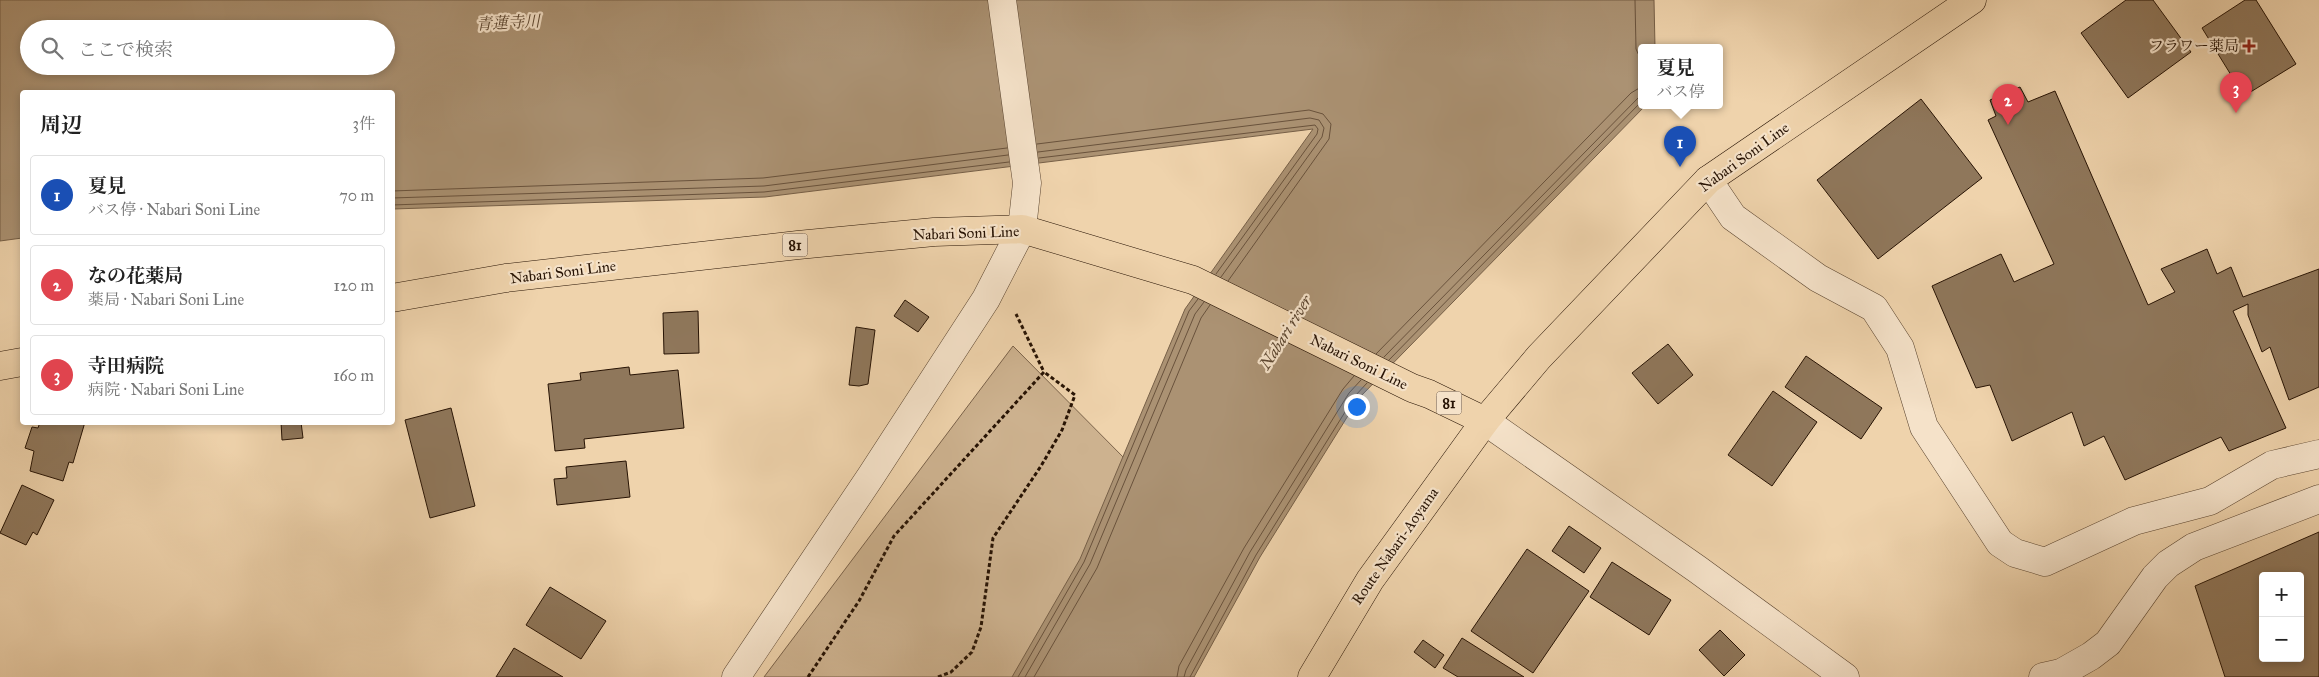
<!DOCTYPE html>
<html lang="ja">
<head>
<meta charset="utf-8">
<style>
  :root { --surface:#fff; --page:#f6f6f6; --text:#222; --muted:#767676; --line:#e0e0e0; --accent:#ea580c }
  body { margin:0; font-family:"IM FELL Great Primer","Noto Serif JP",serif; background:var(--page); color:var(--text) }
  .controls { position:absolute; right:15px; bottom:15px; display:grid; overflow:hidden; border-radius:5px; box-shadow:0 2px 8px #0003 }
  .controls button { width:45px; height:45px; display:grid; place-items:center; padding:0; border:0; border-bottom:1px solid var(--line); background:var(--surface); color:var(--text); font:25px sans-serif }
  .you { position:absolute; left:1356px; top:406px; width:18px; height:18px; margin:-12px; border:4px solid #fff; border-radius:50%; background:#1a73e8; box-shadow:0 0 0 8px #1a73e833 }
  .badge { display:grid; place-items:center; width:32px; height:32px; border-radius:50%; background:var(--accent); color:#fff; font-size:16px; font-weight:700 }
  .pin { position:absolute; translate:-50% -41px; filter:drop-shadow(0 1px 2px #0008) }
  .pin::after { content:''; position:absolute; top:26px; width:18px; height:15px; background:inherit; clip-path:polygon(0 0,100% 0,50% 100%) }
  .popup { position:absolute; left:1638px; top:44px; width:85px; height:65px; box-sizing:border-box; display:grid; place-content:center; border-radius:5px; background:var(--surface); filter:drop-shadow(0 1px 4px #0005); font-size:16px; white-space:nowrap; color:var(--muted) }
  .popup b { font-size:19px; color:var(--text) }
  .popup::after { content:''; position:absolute; left:50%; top:100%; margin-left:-10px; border:10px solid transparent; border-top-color:var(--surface) }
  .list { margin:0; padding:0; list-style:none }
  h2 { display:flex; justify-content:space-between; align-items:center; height:65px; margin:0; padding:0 20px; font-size:21px }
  h2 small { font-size:16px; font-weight:400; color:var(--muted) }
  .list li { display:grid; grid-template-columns:32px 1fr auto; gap:15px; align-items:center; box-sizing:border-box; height:80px; margin:0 10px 10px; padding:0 10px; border:1px solid var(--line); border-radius:5px }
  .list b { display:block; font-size:19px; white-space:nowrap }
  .list p { margin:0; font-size:16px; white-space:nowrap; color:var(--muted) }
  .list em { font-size:16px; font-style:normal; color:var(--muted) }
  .icon { flex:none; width:28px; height:28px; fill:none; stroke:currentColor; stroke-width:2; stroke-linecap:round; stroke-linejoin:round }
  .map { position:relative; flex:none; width:2319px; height:677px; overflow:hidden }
  .search { position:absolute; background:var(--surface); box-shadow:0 2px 8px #0003; left:20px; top:20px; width:375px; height:55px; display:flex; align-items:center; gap:12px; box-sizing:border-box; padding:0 18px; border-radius:28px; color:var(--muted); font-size:19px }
  .panel { position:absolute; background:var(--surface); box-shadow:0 2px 8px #0003; left:20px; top:90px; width:375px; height:335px; border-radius:5px }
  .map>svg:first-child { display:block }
  .green { fill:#cdb28f; stroke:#7a624a }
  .water { fill:#ab9273; stroke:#765f47; fill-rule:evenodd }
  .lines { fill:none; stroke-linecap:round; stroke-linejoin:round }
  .shore { stroke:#69523c; stroke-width:1 }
  .building { fill:#8f775b; stroke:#271304; fill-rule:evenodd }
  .minor-casing { stroke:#59432e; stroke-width:29 }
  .major-casing { stroke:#271304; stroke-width:29 }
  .path { stroke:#271304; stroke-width:3; stroke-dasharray:4 2.5; stroke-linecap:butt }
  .minor { stroke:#f5e2c9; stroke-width:28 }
  .major { stroke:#efd3ac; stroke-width:28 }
  .poi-dot { fill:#8f2418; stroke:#f5e2c9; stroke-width:2 }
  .labels { text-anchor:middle; stroke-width:4.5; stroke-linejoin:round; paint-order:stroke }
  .shield { fill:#f5e2c9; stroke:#65513f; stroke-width:1 }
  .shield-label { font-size:14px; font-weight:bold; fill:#271304 }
  .poi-label { font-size:15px; fill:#271304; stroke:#f5e2c9; text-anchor:end }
  .street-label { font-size:15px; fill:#271304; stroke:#f5e2c9 }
  .water-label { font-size:16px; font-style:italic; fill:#5c4630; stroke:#f5e2c9 }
</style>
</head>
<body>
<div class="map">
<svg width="2319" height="677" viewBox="0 0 2319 677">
  <rect width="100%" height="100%" fill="#efd3ac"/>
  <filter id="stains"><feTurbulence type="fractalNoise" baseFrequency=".004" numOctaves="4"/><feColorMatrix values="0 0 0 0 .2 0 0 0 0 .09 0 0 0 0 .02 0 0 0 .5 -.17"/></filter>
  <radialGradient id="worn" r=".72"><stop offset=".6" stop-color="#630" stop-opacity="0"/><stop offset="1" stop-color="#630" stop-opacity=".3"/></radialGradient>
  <polygon class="green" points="1013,346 1130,464 1072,677 764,677"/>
  <path class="water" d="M0 0H1654L1655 48H1641V106H1645L1359 398 1260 557 1194 677H1012L1080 559 1185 309 1313 129 765 197 393 209 392 92H22V238L0 241ZM29 29H386V66H29Z"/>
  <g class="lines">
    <g class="shore">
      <polyline points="1635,0 1636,49 1641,60"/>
      <polyline points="1037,144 1309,110 1323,114 1331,124 1329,139 1228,281"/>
      <polyline points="1038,152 1310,118 1319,120 1324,128 1322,137 1221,277"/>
      <polyline points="1039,158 1315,125 1318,129 1317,134 1216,274"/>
      <polyline points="392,191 763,178 1007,148"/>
      <polyline points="392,198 764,186 1008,155"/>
      <polyline points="392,205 764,192 1009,162"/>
      <polyline points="1376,354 1631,93 1641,87"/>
      <polyline points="1384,357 1641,95"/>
      <polyline points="1389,360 1641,102"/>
      <polyline points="1018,677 1084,562 1189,311 1198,299"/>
      <polyline points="1025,677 1090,564 1195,314 1204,302"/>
      <polyline points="1034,677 1097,568 1201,318 1210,305"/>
      <polyline points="1177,677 1179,666 1244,548 1343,389 1354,376"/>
      <polyline points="1184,677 1186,670 1250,552 1349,393 1361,380"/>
      <polyline points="1190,677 1256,555 1355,396 1367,383"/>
    </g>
  </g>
  <g class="building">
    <polygon points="2126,0 2153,0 2191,52 2128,98 2081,33"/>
    <polygon points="2245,0 2256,0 2296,64 2244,96 2202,28"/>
    <polygon points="2020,87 2028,102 2055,91 2148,305 2175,292 2161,269 2207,249 2217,274 2231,267 2243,297 2319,269 2319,387 2289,400 2270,347 2262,352 2248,315 2248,304 2233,311 2286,428 2229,451 2221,437 2125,480 2104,436 2084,446 2072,412 2012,441 1990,385 1976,388 1932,286 2001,254 2014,282 2054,264 1988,120 1996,116 1990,100"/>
    <polygon points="1921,99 1982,178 1878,259 1817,180"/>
    <polygon points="905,300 929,317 918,332 894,316"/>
    <polygon points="698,311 699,353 664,354 663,313"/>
    <polygon points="856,327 875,330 868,384 859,386 849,385"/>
    <polygon points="1668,344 1693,375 1658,404 1632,373"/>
    <polygon points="1806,356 1882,408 1861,439 1785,387"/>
    <polygon points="629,367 630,375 678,370 684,428 584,439 585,448 555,451 548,384 581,380 580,373"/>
    <polygon points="1773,391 1817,422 1772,486 1728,455"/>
    <polygon points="451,408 475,506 430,518 405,420"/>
    <polygon points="40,422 85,422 73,463 69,462 63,481 30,471 34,451 25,448 32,427 38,428"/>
    <polygon points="281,422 301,422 303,438 282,440"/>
    <polygon points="626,461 630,497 557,505 554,479 567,478 566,467"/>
    <polygon points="22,485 54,500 37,535 33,532 26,545 0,533"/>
    <polygon points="1569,526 1601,548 1584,573 1552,551"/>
    <path d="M2319 532V677H2225L2195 586ZM2263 576H2300V658H2263Z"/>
    <polygon points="1527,549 1589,591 1533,673 1471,631"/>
    <polygon points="1612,562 1671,600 1649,635 1590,597"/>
    <polygon points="550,587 606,621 581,659 526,625"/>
    <polygon points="1720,630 1745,655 1724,676 1699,650"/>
    <polygon points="1462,638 1524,677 1458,677 1443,668"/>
    <polygon points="1423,640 1444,655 1435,668 1414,652"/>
    <polygon points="514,648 563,677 496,677"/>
  </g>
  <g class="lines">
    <g class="minor-casing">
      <g id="minor">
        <polyline points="1708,180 1733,217 1818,278 1874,308 1900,348 1924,427 2000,543 2015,553 2045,562 2134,521 2210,501 2272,465 2319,454"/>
        <polyline points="1485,421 1697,569 1845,677"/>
        <polyline points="736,677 871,476 986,299 1022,229 1027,183 1002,0"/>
        <polyline points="2043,677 2061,673 2091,656 2108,643 2155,577 2168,564 2194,547 2319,499"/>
      </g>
    </g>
    <g class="major-casing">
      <g id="major">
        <polyline points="392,298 506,278 798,245 934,232 1022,229 1193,280 1412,388 1429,394 1485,421"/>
        <polyline points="0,366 22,362"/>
        <polyline points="1312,677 1370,580 1485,421 1539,357 1708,180 1972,0"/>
      </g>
    </g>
    <g class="path">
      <polyline points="808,677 859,601 894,536 1044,372 1016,314"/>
      <polyline points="938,677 951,672 972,652 981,627 993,538 1041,466 1062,430 1075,395 1044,372"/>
    </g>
    <use href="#minor" class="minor"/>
    <use href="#major" class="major"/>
  </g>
  <path class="poi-dot" d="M2246.5 38.5h5v5h5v5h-5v5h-5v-5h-5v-5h5z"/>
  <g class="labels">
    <g class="shield">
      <rect x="782.5" y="233.5" width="25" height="23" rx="4"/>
      <rect x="1436.5" y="391.5" width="25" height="23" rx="4"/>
    </g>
    <g class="shield-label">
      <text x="795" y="250">81</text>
      <text x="1449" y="408">81</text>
    </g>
    <g class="poi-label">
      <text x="2239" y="51">フラワー薬局</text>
    </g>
    <g class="street-label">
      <text transform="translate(1744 157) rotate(-36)" y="5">Nabari Soni Line</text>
      <text transform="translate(966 233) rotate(-2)" y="5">Nabari Soni Line</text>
      <text transform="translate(563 272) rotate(-7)" y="5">Nabari Soni Line</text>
      <text transform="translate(1359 362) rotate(26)" y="5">Nabari Soni Line</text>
      <text transform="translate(1395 546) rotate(-55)" y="5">Route Nabari-Aoyama</text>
    </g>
    <g class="water-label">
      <text transform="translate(508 22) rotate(-3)" y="6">青蓮寺川</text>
      <text transform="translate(1285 332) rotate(-58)" y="6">Nabari river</text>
    </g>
  </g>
  <rect width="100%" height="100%" filter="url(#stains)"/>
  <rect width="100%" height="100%" fill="url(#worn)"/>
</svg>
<div class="controls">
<button>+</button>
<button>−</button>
</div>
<div class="you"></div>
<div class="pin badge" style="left:1680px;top:167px;background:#1a4fb4">1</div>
<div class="popup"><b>夏見</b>バス停</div>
<div class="pin badge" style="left:2008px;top:125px;background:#e0444e">2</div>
<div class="pin badge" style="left:2236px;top:113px;background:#e0444e">3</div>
<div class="search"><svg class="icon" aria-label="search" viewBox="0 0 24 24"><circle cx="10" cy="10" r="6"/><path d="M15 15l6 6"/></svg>ここで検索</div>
<section class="panel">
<h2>周辺<small>3件</small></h2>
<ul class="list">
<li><span class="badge" style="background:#1a4fb4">1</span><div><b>夏見</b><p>バス停 · Nabari Soni Line</p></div><em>70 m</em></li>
<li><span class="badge" style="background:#e0444e">2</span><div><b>なの花薬局</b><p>薬局 · Nabari Soni Line</p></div><em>120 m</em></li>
<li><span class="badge" style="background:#e0444e">3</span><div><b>寺田病院</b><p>病院 · Nabari Soni Line</p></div><em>160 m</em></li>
</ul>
</section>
</div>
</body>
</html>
